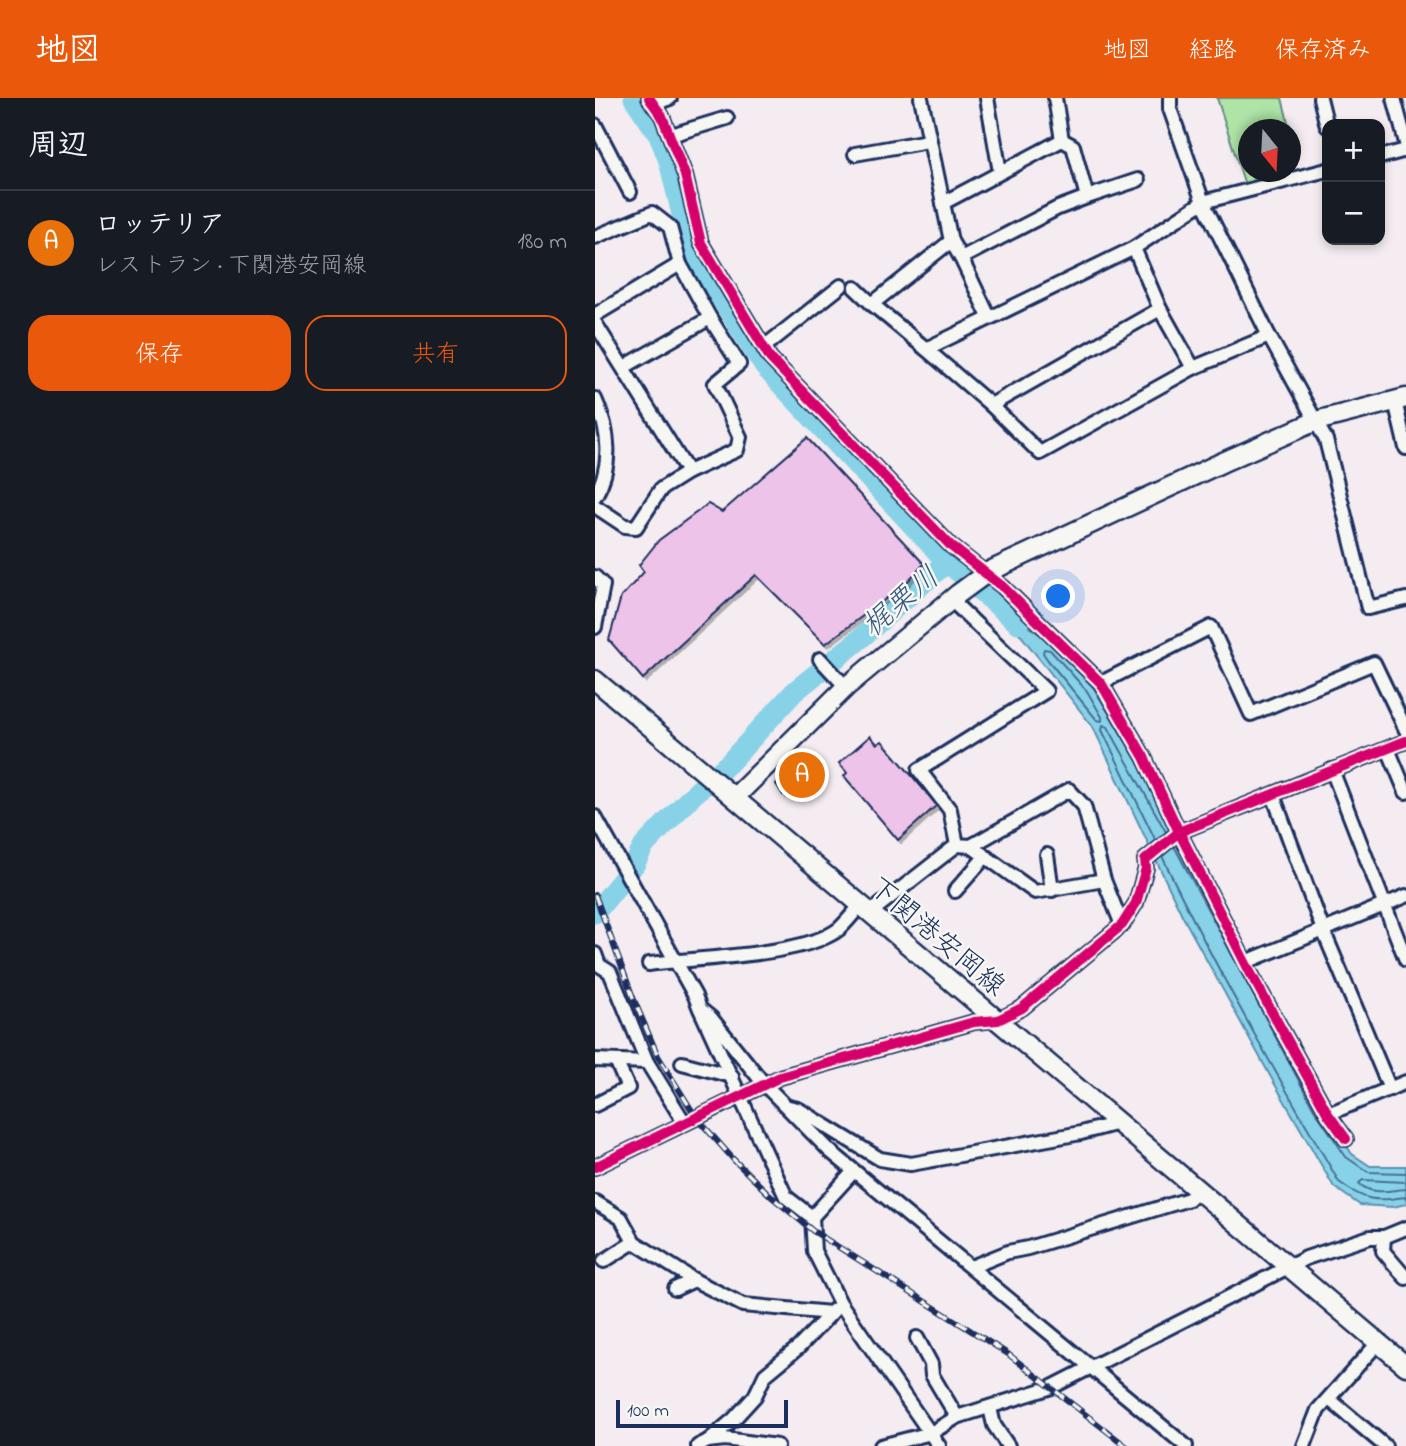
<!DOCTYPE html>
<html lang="ja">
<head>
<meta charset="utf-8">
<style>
  :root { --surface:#171b24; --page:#242831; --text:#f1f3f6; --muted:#9ea1a6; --line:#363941; --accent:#ea580c }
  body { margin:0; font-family:"Indie Flower","Klee One",sans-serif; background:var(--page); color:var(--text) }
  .controls { position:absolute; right:21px; top:21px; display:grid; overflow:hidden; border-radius:14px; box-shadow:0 4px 10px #0003 }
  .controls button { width:63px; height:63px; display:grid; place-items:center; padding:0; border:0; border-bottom:2px solid var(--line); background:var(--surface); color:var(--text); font:35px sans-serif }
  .compass { position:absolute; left:643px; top:21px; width:63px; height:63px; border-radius:50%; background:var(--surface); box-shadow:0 4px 10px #0003; rotate:162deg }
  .scale { position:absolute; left:21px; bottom:18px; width:172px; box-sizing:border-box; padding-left:7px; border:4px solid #1b2f5e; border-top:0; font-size:19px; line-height:24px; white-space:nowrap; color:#1b2f5e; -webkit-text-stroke:5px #f6f6f2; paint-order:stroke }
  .you { position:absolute; left:464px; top:499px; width:24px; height:24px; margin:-18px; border:5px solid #fff; border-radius:50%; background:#1a73e8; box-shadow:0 0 0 10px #1a73e833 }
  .badge { display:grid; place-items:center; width:46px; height:46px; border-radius:50%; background:var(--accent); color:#fff; font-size:23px; font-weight:700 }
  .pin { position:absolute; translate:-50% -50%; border:4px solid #fff; box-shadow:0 2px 7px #0006 }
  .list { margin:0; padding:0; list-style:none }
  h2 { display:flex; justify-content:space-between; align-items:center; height:91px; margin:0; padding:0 28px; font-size:30px }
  h2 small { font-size:23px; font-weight:400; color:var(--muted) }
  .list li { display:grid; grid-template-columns:46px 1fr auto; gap:21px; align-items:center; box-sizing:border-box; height:105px; padding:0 28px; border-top:2px solid var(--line) }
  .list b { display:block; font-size:26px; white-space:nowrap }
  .list p { margin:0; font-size:23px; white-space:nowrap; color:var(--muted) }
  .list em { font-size:23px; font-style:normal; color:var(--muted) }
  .actions { display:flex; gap:14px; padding:21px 28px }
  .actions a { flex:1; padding:16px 0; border:2px solid var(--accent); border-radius:21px; text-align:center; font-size:24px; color:var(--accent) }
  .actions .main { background:var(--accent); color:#fff }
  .map { position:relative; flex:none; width:811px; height:1348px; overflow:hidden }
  header { display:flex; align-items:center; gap:42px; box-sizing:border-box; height:98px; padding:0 35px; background:var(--accent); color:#fff }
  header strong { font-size:33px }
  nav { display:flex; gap:38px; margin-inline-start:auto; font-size:24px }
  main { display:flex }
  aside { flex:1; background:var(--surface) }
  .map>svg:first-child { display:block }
  .green { fill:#afe4a7; stroke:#658a82; stroke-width:2 }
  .water { fill:#88d2e8; stroke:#5c91b1; stroke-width:2 }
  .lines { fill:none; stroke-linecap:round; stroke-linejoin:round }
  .shore { stroke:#477095; stroke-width:2 }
  .river { stroke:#88d2e8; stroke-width:21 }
  .building { fill:#eec3e9; stroke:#1b2f5e; stroke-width:2; filter:url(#shadow) }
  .street-casing { stroke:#1b2f5e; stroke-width:18 }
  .secondary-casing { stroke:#1b2f5e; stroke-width:23 }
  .street { stroke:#f6f6f2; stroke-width:12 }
  .secondary { stroke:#f6f6f2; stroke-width:18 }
  .rail-casing { stroke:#1b2f5e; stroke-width:6 }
  .rail { stroke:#f6f6f2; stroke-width:3.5; stroke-dasharray:10; stroke-linecap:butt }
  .secondary-bridge-casing { stroke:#1b2f5e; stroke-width:23; stroke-linecap:butt }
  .secondary-bridge { stroke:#f6f6f2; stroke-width:18 }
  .cycleway-casing { stroke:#f6f6f2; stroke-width:15 }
  .cycleway { stroke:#d6006c; stroke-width:10 }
  .labels { text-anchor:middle; stroke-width:5; stroke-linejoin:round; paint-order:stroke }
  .street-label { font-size:28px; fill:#1b2f5e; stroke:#f6f6f2 }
  .water-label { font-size:30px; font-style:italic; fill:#365880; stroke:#f6f6f2 }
</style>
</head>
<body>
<header>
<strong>地図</strong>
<nav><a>地図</a><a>経路</a><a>保存済み</a></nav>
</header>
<main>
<aside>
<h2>周辺<small></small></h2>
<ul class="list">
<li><span class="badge" style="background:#e8710a">A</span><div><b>ロッテリア</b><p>レストラン · 下関港安岡線</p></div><em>180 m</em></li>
</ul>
<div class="actions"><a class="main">保存</a><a>共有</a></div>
</aside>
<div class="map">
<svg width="811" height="1348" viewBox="0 0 811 1348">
  <defs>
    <filter id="shadow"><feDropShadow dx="3" dy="3" stdDeviation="0" flood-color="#0004"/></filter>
  </defs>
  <rect width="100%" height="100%" fill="#f4ecf0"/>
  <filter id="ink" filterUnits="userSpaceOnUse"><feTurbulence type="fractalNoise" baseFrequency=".0143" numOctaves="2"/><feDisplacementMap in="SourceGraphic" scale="14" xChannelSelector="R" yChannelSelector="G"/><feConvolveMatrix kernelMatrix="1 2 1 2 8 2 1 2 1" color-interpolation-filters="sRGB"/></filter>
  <g filter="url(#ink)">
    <polygon class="green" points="622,0 687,0 695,32 654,32 654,74 694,74 650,87"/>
    <polygon class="water" points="402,507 460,547 498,589 542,663 725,1008 757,1056 775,1068 811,1068 811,1106 798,1109 765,1107 739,1089 678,983 588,819 498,629"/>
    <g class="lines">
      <g class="shore">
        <polygon points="449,551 455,552 492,593 507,619 507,623 502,622 452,561 448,555"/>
        <polyline points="561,743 507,632 508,627 513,629 571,734"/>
        <polyline points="579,748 719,1011 751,1059 773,1074 811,1075"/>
        <path d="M567 758C620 870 682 977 744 1084 771 1104 779 1103 811 1099"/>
        <path d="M811 1084 768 1082 764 1085C775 1098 796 1092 811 1091"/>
      </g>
      <g class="river">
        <polyline points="39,0 64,37 74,63 93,141 116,184 169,268 352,464 423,525"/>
        <polyline points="0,815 39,767 49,748 97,698 135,664 200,593 259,546 352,464"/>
      </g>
    </g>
    <g class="building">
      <polygon points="212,340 329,466 308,488 230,546 161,477 48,581 14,542 26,499 49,474 44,467 64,442 113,406 127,414"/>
      <polygon points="275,638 282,646 287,643 342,707 303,742 249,678 252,675 244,665"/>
      <polygon points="211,659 223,679 204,693 195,693 188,697 181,686 196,674 194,668"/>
    </g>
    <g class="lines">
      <g class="street-casing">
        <g id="street">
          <polyline points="54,0 67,18 90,77 106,145 175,260 356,448 408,489 506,585 549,659 584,734 655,874 733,1016 751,1041"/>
          <polyline points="326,0 356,143 366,160 394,219"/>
          <polyline points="392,0 405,74"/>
          <polyline points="575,0 575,11 608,104 674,238 731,342 773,510 811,501"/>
          <polyline points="725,0 732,28"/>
          <polyline points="799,0 811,45"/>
          <polyline points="58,6 75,0"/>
          <polyline points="0,27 35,94"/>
          <polyline points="76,37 132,20"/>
          <polyline points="260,56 333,43"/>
          <polyline points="785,59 811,52"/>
          <polyline points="492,99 543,82"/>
          <polyline points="348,105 467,42 460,0"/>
          <polyline points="0,139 57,115 75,129 85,166 115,220 144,266 120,286 145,339 142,352 93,374 66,391 41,429 30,428 0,408"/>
          <polyline points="539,150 565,211 598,270"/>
          <polyline points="366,160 463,110 492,99 478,48 467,42"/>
          <polyline points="260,190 277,206"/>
          <polyline points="0,217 85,166"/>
          <polyline points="0,225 93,374"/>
          <polyline points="674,238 598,270 445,355 396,307 331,251 539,150 608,104 732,72"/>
          <polyline points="169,249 246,188"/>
          <polyline points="331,251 277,206 356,143"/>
          <polyline points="29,269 115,220"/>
          <path d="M0 301C15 333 18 368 0 398"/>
          <polyline points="800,303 811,350"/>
          <polyline points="396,307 565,211"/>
          <polyline points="0,479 8,487 0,529"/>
          <polyline points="356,502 451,593 324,672 355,712 362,747 376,748 474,692 489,708 509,782 527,827"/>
          <polyline points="225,561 251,589"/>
          <polyline points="506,585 616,529 656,616 779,565 811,632"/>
          <polyline points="793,651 811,694"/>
          <polyline points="737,672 811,862"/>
          <polyline points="678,697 728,832 795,991"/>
          <polyline points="0,719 100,898 105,911 116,920 169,986 235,1053 591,1348"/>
          <polyline points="376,748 440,794 509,782"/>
          <polyline points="452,757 457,792"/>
          <polyline points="360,793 390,759"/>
          <polyline points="275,815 362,747"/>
          <polyline points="0,856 4,867 15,874 52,964 89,1024"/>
          <polyline points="651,864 811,798"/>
          <path d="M54 866C100 860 210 858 244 831 252 824 259 814 266 807"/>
          <polyline points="106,913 191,1099 217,1119 219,1153 245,1205 344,1348"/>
          <polyline points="0,962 52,964"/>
          <polyline points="87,965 137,978"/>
          <polyline points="0,1007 33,990 21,963"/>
          <polyline points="194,1009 203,1011 285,1061 316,1066 486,1035 523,1025"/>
          <polyline points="733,1016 811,984"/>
          <polyline points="0,1069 185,979 379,924 403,922 427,910 527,827 541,805 551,770 550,762 584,734 811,643"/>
          <polyline points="0,1104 26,1120 39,1144 99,1182 148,1207 236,1215"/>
          <polyline points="217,1119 259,1073"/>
          <polyline points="789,1139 788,1153 811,1180"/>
          <polyline points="9,1163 39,1144"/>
          <polyline points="376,1169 413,1154 433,1150 594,1101 603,1092"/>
          <polyline points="80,1191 99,1182"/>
          <polyline points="322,1240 336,1266 337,1277 362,1319"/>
          <polyline points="734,1301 790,1348"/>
          <polyline points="395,1310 399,1327 413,1348"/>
          <polyline points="113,1343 130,1341 182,1348"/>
          <polyline points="103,1348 113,1343 139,1321 160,1298 170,1277 204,1249 240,1211"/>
          <polyline points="286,1348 336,1335 362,1319 457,1289 711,1160 775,1139 789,1139 811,1130"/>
          <polyline points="709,1348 723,1312 783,1245"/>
        </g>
      </g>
      <g class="secondary-casing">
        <g id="secondary">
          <polyline points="393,474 628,364 721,323 811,300"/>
          <polyline points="0,582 811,1268"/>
          <polyline points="140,699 251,589 363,496"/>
        </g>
      </g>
      <use href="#street" class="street"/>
      <use href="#secondary" class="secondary"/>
      <g class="rail-casing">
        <polyline id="rail" points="0,797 39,902 63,958 101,1019 139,1062 178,1100 218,1133 413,1256 531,1348"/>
      </g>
      <use href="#rail" class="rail"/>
      <g class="secondary-bridge-casing">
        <polyline id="secondary-bridge" points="363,496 393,474"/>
      </g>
      <use href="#secondary-bridge" class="secondary-bridge"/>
      <g class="cycleway-casing">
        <g id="cycleway">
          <polyline points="54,0 67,18 90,77 106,145 175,260 356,448 408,489 506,585 549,659 584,734 655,874 733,1016 751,1041"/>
          <polyline points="0,1069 185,979 379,924 403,922 427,910 527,827 541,805 551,770 550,762 584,734 811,643"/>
        </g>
      </g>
      <use href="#cycleway" class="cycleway"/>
    </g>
  </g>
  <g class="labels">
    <g class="street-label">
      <text transform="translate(343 837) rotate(40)" y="10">下関港安岡線</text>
    </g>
    <g class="water-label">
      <text transform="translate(305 503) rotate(-40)" y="10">梶栗川</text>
    </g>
  </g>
</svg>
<div class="controls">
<button>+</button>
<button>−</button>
</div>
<svg class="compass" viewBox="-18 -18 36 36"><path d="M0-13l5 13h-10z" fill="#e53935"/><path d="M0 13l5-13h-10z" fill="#9ea1a6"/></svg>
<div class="scale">100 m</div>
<div class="you"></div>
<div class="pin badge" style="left:207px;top:677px;background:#e8710a">A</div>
</div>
</main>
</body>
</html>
